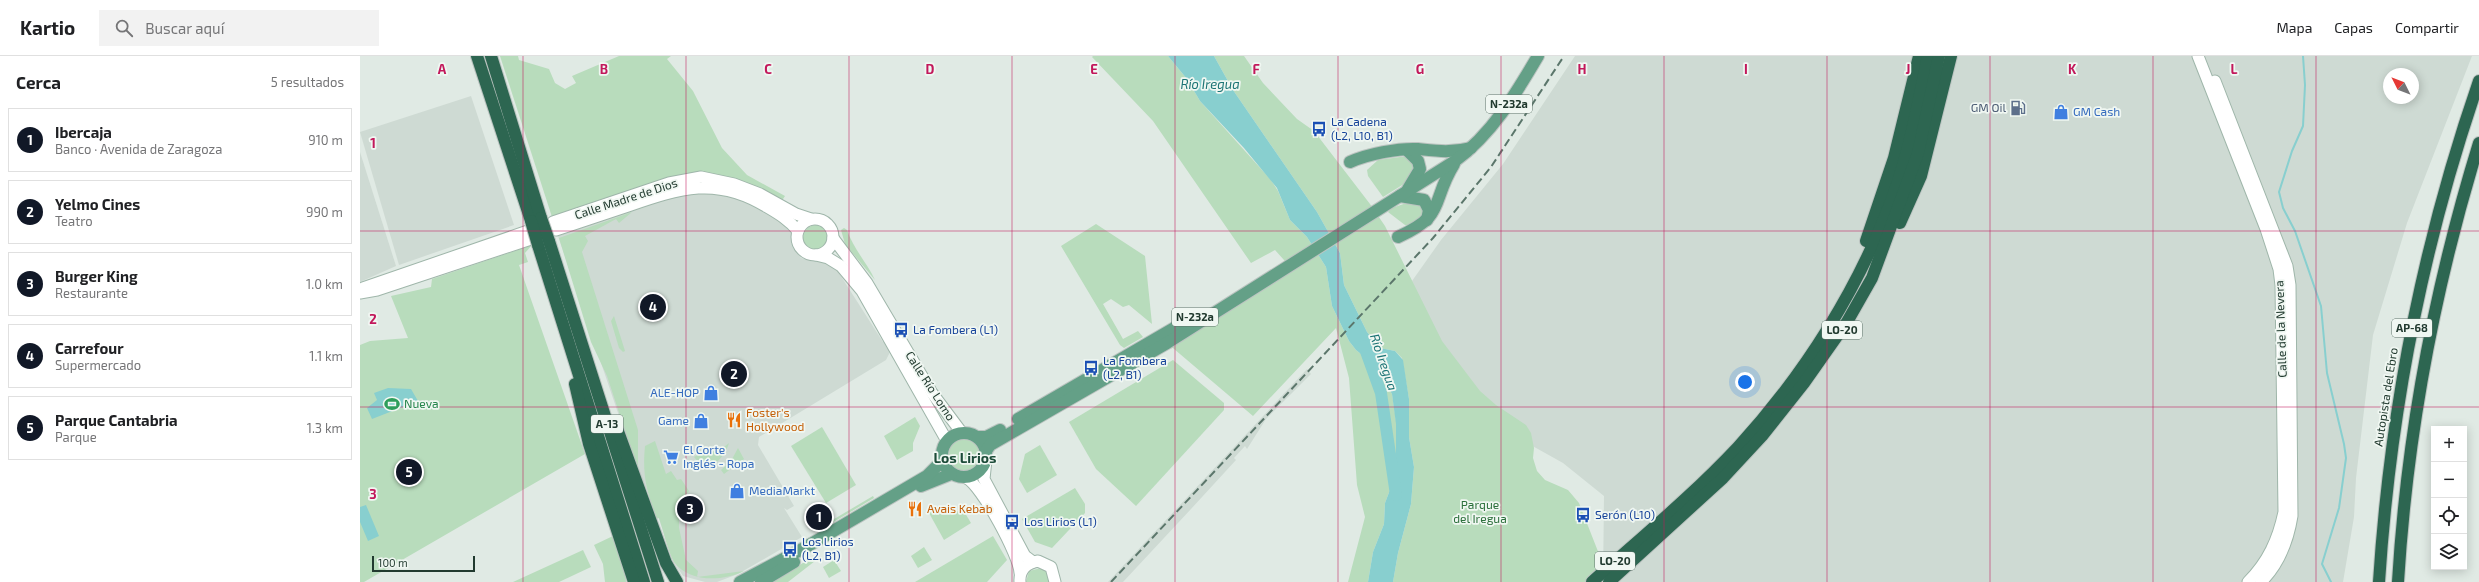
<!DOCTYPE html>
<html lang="es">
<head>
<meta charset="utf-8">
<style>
  :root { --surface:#fff; --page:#f2f2f2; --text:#202124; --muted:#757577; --line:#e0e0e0; --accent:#111827 }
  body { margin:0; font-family:"Exo 2",sans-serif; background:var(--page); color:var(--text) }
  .controls { position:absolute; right:12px; bottom:12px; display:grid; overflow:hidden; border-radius:0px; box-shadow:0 2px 10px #0003 }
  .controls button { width:36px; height:36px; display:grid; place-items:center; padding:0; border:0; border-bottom:1px solid var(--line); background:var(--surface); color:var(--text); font:20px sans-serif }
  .compass { position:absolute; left:2023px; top:12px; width:36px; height:36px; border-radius:50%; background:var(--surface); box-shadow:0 2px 10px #0003; rotate:312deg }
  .scale { position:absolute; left:12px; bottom:10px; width:103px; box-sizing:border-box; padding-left:4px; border:2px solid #213a2f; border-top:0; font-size:11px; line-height:14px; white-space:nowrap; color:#213a2f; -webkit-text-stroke:3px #f0f7f2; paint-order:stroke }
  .you { position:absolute; left:1385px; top:326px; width:14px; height:14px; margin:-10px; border:3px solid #fff; border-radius:50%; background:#1a73e8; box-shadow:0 0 0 6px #1a73e833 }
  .badge { display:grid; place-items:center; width:26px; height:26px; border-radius:50%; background:var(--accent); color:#fff; font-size:13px; font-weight:700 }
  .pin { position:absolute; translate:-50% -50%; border:2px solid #fff; box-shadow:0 1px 4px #0006 }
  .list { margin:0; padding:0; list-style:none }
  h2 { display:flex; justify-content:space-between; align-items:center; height:52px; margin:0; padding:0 16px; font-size:17px }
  h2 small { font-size:13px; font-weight:400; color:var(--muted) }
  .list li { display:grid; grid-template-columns:26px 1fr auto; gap:12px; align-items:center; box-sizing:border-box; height:64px; margin:0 8px 8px; padding:0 8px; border:1px solid var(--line); border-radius:0px }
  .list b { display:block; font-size:15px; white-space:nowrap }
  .list p { margin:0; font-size:13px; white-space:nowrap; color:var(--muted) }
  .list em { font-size:13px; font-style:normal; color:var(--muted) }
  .icon { flex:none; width:22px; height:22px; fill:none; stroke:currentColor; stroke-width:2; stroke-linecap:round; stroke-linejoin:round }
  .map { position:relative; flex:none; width:2119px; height:526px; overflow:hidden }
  header { display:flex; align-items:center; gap:24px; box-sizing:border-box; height:56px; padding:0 20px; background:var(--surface); border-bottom:1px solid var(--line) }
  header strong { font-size:19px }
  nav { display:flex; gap:22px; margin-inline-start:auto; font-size:14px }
  .search { width:280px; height:36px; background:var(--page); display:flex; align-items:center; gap:10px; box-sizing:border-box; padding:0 14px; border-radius:0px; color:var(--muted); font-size:15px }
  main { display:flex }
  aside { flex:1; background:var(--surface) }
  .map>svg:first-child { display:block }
  .built { fill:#cedad3; fill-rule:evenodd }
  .green { fill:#b8dcbc }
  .water { fill:#88cfcf }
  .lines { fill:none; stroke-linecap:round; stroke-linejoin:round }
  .stream { stroke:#88cfcf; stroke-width:2 }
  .river { stroke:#88cfcf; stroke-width:12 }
  .secondary-casing { stroke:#9fb6aa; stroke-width:13 }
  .primary-casing { stroke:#bcc4c1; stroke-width:14 }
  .motorway-casing { stroke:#bcc4c1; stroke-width:14 }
  .secondary { stroke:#fff; stroke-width:11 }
  .primary { stroke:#64a087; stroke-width:12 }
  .motorway { stroke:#2d6651; stroke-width:12 }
  .rail { stroke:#5b766b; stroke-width:2; stroke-dasharray:8 4; stroke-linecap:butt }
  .motorway-bridge-casing { stroke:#bcc4c1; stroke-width:14; stroke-linecap:butt }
  .motorway-bridge { stroke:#2d6651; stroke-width:12 }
  .grid { fill:none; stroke:#c2185b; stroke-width:1; stroke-opacity:0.55 }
  .labels { text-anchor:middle; stroke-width:3.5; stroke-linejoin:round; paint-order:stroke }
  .shield { fill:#f0f7f2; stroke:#5f736a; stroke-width:1 }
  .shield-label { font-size:11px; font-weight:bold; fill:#213a2f }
  .service-label { font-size:12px; fill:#4e5e75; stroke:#f0f7f2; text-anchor:end }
  .shop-label { font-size:12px; fill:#366cbe; stroke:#f0f7f2; text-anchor:start }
  .transit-label { font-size:12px; fill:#164399; stroke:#f0f7f2; text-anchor:start }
  .street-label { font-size:12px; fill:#213a2f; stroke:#f0f7f2 }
  .leisure-label { font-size:12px; fill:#27864d; stroke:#f0f7f2; text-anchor:start }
  .food-label { font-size:12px; fill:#c56008; stroke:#f0f7f2; text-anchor:start }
  .park-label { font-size:12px; fill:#2c703c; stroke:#f0f7f2 }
  .water-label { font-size:13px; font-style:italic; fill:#1c7475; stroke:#f0f7f2 }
  .quarter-label { font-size:14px; font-weight:bold; fill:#1d4c39; stroke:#f0f7f2 }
  .grid-label { font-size:13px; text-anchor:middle; font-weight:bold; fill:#c2185b; stroke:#f0f7f2; stroke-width:3.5; stroke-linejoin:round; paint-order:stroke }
</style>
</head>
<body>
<header>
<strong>Kartio</strong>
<div class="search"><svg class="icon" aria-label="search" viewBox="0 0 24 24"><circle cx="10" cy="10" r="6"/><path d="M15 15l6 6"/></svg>Buscar aquí</div>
<nav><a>Mapa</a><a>Capas</a><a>Compartir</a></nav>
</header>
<main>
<aside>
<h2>Cerca<small>5 resultados</small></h2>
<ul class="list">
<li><span class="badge">1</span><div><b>Ibercaja</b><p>Banco · Avenida de Zaragoza</p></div><em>910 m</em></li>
<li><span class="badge">2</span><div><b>Yelmo Cines</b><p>Teatro</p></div><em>990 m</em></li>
<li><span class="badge">3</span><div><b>Burger King</b><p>Restaurante</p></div><em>1.0 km</em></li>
<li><span class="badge">4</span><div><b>Carrefour</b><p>Supermercado</p></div><em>1.1 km</em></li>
<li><span class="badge">5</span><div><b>Parque Cantabria</b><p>Parque</p></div><em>1.3 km</em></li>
</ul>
</aside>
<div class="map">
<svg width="2119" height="526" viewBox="0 0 2119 526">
  <rect width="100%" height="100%" fill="#e0eae4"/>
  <g class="built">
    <path d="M1215 0H2112L2047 167 2013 279 1996 422 1994 461 1983 526H1243L1244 440 1203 407 1142 373 1070 270 1052 225 1081 184 1143 108ZM2029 18H2053V42H2029Z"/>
    <polygon points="111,40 154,169 39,209 0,76"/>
    <polygon points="0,96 36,210 0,226"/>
    <polygon points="333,137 360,137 389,147 414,159 433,176 431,187 441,202 471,208 477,214 523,286 528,284 532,292 526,304 399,381 398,389 434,450 427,454 424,452 442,481 378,518 357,526 345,526 323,520 313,505 295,451 277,413 198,180 267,153 306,141"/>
    <polygon points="947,313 951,318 906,363 887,393 885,390 874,402 876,404 831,453 763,526 748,526"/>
  </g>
  <g class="green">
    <polygon points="140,0 158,0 159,4 189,13 195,27 205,33 216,27 212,20 259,0 311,0 307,3 333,35 362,92 387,119 425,140 421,146 337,119 192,161"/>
    <polygon points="733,0 808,0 827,23 840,45 911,124 918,135 930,164 947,181 966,211 972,250 989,285 996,294 1016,310 1032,338 1037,371 1036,418 1025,447 1024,468 1013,496 1008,526 988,526 1005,461 997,429 989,322 976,272 893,360 807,287 933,214 915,194 891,207 793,65 732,1"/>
    <polygon points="854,0 884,0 903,27 937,63 954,75 1010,148 1025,170 1082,285 1120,335 1136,349 1166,369 1171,377 1174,392 1173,402 1177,415 1185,424 1208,434 1219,447 1250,526 1033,526 1038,497 1051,448 1054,411 1049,381 1049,343 1042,302 1035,295 1020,292 1007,276 984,229 980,197 957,156 873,34"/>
    <polygon points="1040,101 1047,101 1055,110 1047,126 1023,141 1008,120 1007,114 1018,104"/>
    <polygon points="1055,144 1064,152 1061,162 1050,169 1045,169 1028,156 1032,152"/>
    <polygon points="272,156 259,167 256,163 225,180 228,185 222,196 278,374 278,414 247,320 231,286 199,182"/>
    <polygon points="736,168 785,200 792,268 769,249 763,251 751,243 743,248 763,283 778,275 783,281 764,292 760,289 701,190"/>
    <circle cx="456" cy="182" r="13"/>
    <path d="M484 172 487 174C493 192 507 207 515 224L485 188 481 174Z"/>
    <polygon points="172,189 165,197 168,206 159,209 225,398 4,526 0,526 0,289 10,285 48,282 31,240 71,231 72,223"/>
    <polygon points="254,260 265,295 263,296 259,292 251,265"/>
    <polygon points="813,304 864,347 864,354 776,450 736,413 709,366"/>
    <polygon points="555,361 560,370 553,387 553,395 537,404 524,380"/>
    <polygon points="462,371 496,429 466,447 431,390"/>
    <circle cx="605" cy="400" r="18"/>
    <path d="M295 385 306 418 311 415 317 424 321 423 329 435 319 448V472L326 504 338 515 337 521 384 515C361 526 329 526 314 506 307 493 304 476 299 462L296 463C287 434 282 421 285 390Z"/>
    <path d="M369 387C366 398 355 412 343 411L334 401C347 393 354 400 369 387Z"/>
    <polygon points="680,389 697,419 667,437 659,423 665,398"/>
    <polygon points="378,392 384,403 364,418 361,414 371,405"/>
    <polygon points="715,432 725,448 725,457 692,492 675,486 662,463"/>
    <polygon points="513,440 514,442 460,474 459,472"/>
    <polygon points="580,451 605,457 611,467 584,484 569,457"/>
    <polygon points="253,480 265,512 266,526 245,526 243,508 234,489"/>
    <polygon points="633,480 647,504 627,526 555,526"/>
    <polygon points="564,491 572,504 558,512 551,500"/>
    <polygon points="223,494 231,511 199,526 153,526"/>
    <polygon points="453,501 455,505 428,526 411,526"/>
    <polygon points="474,504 481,515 469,522 463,511"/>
    <polygon points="681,512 688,515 691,526 666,526 669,515"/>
  </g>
  <g class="water">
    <polygon points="808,0 854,0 873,34 957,156 980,197 984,229 1007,276 1020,292 1035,295 1043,304 1049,343 1049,381 1054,411 1051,448 1038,497 1033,526 1008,526 1013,496 1024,468 1025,447 1036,418 1036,368 1032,338 1016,310 996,294 989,285 972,250 966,211 947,181 930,164 917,132 884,92 840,45 827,23"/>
    <polygon points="28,332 51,333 58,345 12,363 7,352 17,344 14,337"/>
    <polygon points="6,449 19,480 8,485 0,466 0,451"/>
  </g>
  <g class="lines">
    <polyline class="stream" points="1943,0 1945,29 1943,70 1932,95 1919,136 1923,152 1935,175 1961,250 1967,317 1984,388 1986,402 1979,452 1962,508 1971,526"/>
    <polyline class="river" points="1004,290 1021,337 1036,439"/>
    <g class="secondary-casing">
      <g id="secondary">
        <path d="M1838 0 1906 173 1919 213 1921 229 1924 456C1918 484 1908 506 1888 526"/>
        <path d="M1855 25 1927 210 1930 229 1932 460C1928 485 1919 508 1901 526"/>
        <circle cx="455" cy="181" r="18"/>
        <polyline points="193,166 309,127 341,121 374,128 400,138 436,158 451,163"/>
        <path d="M196 174C220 166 244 158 268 150 320 132 357 120 407 151 419 158 429 164 438 175"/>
        <polyline points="473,182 507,227 572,337 602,377"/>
        <polyline points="456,199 468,202 481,210 502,235 587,385"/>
        <polyline points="3,232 168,175"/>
        <polyline points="0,237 17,234 171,183"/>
        <polyline points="626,404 624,423 665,500 673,506"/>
        <path d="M606 422C621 428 660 501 660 517"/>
        <path d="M660 526C659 514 667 507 678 505L691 511 695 526"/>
      </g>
    </g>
    <g class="primary-casing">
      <g id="primary">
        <polyline points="1047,94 1058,105 1060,113 1048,133"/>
        <path d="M990 106C1008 98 1038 92 1058 93 1077 95 1091 97 1111 92"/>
        <polyline points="1040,140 1064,144 1069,154 1067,164"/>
        <path d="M1038 181C1087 159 1070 147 1094 108"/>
        <polyline points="658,363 823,267"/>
        <circle cx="604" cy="399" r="22"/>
        <polyline points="618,381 626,381 640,374"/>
        <path d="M626 395 630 389 807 287 1095 105C1132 78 1155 39 1178 0"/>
        <polyline points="561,430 591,418"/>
        <polyline points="380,526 446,491 567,420 582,405"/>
        <polyline points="401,526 434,506"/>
      </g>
    </g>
    <g class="motorway-casing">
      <g id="motorway">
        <polyline points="117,0 171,165"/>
        <polyline points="131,0 181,162"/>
        <polyline points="1540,167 1561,120 1591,0"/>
        <polyline points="189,185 298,526"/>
        <polyline points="1506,185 1534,102 1559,0"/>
        <polyline points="178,189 284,526"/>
        <polyline points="215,328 229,388 274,526"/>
        <polyline points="255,367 306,507 317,526"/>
        <path d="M1232 526C1281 482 1333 439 1378 391 1445 318 1500 231 1534 137 1550 93 1558 46 1568 0"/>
        <polyline points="1249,526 1363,422 1402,380 1444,327 1487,266 1512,222 1558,97 1579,0"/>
        <path d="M2019 526C2030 355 2063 187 2119 25"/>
        <path d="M2038 526C2047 377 2075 230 2119 87"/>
      </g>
    </g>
    <use href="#secondary" class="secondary"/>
    <use href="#primary" class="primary"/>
    <use href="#motorway" class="motorway"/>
    <polyline class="rail" points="751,526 1073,182 1131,111 1204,0"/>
    <g class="motorway-bridge-casing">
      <g id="motorway-bridge">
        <polyline points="181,162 189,185"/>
        <polyline points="171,165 178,189"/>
      </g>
    </g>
    <use href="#motorway-bridge" class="motorway-bridge"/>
  </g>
  <path class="grid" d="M163 0V526M326 0V526M489 0V526M652 0V526M815 0V526M978 0V526M1141 0V526M1304 0V526M1467 0V526M1630 0V526M1793 0V526M1956 0V526M0 175H2119M0 351H2119"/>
  <defs>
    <g id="fuel-bare" transform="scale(1.2)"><path d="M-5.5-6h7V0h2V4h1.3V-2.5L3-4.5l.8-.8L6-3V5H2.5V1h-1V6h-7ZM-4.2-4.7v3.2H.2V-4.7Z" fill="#5c6f8a" stroke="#f0f7f2" stroke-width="2.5" paint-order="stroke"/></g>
    <g id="shop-bare" transform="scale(1.2)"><path d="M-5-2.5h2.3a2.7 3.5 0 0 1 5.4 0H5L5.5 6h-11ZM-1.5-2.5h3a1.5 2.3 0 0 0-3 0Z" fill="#3f7fe0" stroke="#f0f7f2" stroke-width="2.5" paint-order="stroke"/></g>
    <g id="bus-bare" transform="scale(1.2)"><path d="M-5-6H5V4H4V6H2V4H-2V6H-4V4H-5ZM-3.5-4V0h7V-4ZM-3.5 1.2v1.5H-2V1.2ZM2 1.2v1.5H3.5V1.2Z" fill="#1a4fb4" stroke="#f0f7f2" stroke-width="2.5" paint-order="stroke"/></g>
    <g id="stadium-bare" transform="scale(1.2)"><path d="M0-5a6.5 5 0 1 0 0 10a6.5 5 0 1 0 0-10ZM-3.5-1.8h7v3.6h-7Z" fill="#2e9e5b" stroke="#f0f7f2" stroke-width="2.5" paint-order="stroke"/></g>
    <g id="restaurant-bare" transform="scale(1.2)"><path d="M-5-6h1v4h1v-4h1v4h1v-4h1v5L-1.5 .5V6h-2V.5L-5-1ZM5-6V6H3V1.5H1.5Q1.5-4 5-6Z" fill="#e8710a" stroke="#f0f7f2" stroke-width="2.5" paint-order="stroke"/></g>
    <g id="supermarket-bare" transform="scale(1.2)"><path d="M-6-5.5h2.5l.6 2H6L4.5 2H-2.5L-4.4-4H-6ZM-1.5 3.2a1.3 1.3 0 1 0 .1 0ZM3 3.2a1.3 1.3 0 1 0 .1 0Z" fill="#3f7fe0" stroke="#f0f7f2" stroke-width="2.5" paint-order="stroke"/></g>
  </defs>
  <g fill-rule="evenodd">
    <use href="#fuel-bare" x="1658" y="52"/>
    <use href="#shop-bare" x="1701" y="56"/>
    <use href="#bus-bare" x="959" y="73"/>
    <use href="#bus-bare" x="541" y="274"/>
    <use href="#bus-bare" x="731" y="312"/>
    <use href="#shop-bare" x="351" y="337"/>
    <use href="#stadium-bare" x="32" y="348"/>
    <use href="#restaurant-bare" x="374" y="364"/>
    <use href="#shop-bare" x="341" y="365"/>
    <use href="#supermarket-bare" x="311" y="401"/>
    <use href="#shop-bare" x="377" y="435"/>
    <use href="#restaurant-bare" x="555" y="453"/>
    <use href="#bus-bare" x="1223" y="459"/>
    <use href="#bus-bare" x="652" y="466"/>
    <use href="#bus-bare" x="430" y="493"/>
  </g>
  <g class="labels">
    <g class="shield">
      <rect x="1126" y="39" width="46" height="18" rx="3"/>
      <rect x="812" y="252" width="46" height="18" rx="3"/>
      <rect x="2032" y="263" width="40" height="18" rx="3"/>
      <rect x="1462" y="265" width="40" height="18" rx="3"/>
      <rect x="231" y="359" width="32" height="18" rx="3"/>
      <rect x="1235" y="496" width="40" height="18" rx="3"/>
    </g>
    <g class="shield-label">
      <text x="1149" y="52">N-232a</text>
      <text x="835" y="265">N-232a</text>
      <text x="2052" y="276">AP-68</text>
      <text x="1482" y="278">LO-20</text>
      <text x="247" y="372">A-13</text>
      <text x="1255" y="509">LO-20</text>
    </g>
    <g class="service-label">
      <text x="1646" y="56">GM Oil</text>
    </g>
    <g class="shop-label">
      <text x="1713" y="60">GM Cash</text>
      <text x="339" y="341" text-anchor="end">ALE-HOP</text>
      <text x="329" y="369" text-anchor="end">Game</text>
      <text x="323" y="398">El Corte<tspan x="323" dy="14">Inglés - Ropa</tspan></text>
      <text x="389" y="439">MediaMarkt</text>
    </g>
    <g class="transit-label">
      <text x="971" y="70">La Cadena<tspan x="971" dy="14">(L2, L10, B1)</tspan></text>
      <text x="553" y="278">La Fombera (L1)</text>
      <text x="743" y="309">La Fombera<tspan x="743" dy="14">(L2, B1)</tspan></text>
      <text x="1235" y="463">Serón (L10)</text>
      <text x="664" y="470">Los Lirios (L1)</text>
      <text x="442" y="490">Los Lirios<tspan x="442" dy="14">(L2, B1)</tspan></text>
    </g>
    <g class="street-label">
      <text transform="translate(266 143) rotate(-18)" y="4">Calle Madre de Dios</text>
      <text transform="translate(1921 273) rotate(-92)" y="4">Calle de la Nevera</text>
      <text transform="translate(570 330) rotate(57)" y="4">Calle Río Lomo</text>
      <text transform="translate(2026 341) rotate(-81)" y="4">Autopista del Ebro</text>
    </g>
    <g class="leisure-label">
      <text x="44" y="352">Nueva</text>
    </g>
    <g class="food-label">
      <text x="386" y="361">Foster's<tspan x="386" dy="14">Hollywood</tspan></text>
      <text x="567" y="457">Avais Kebab</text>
    </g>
    <g class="park-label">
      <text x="1120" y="453">Parque<tspan x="1120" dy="14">del Iregua</tspan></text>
    </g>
    <g class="water-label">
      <text x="850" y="33">Río Iregua</text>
      <text transform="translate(1024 306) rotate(71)" y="5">Río Iregua</text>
    </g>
    <g class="quarter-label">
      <text x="605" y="407">Los Lirios</text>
    </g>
  </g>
  <g class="grid-label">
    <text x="82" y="18">A</text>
    <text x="244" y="18">B</text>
    <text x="408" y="18">C</text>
    <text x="570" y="18">D</text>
    <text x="734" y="18">E</text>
    <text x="896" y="18">F</text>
    <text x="1060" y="18">G</text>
    <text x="1222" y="18">H</text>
    <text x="1386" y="18">I</text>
    <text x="1548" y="18">J</text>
    <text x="1712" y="18">K</text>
    <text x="1874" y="18">L</text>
    <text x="13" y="92">1</text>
    <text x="13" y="268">2</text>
    <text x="13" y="443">3</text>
  </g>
</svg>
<div class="controls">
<button>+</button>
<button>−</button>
<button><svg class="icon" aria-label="locate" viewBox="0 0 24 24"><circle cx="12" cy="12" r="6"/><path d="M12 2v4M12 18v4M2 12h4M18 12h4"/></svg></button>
<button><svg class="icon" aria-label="layers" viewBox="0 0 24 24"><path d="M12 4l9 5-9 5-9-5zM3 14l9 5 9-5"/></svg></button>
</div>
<svg class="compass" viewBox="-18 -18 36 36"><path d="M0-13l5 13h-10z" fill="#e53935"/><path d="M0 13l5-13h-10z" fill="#757577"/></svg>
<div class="scale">100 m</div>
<div class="you"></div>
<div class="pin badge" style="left:459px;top:461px">1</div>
<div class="pin badge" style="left:374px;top:318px">2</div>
<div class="pin badge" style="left:330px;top:453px">3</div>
<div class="pin badge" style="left:293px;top:251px">4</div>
<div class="pin badge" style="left:49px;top:416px">5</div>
</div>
</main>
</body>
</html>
